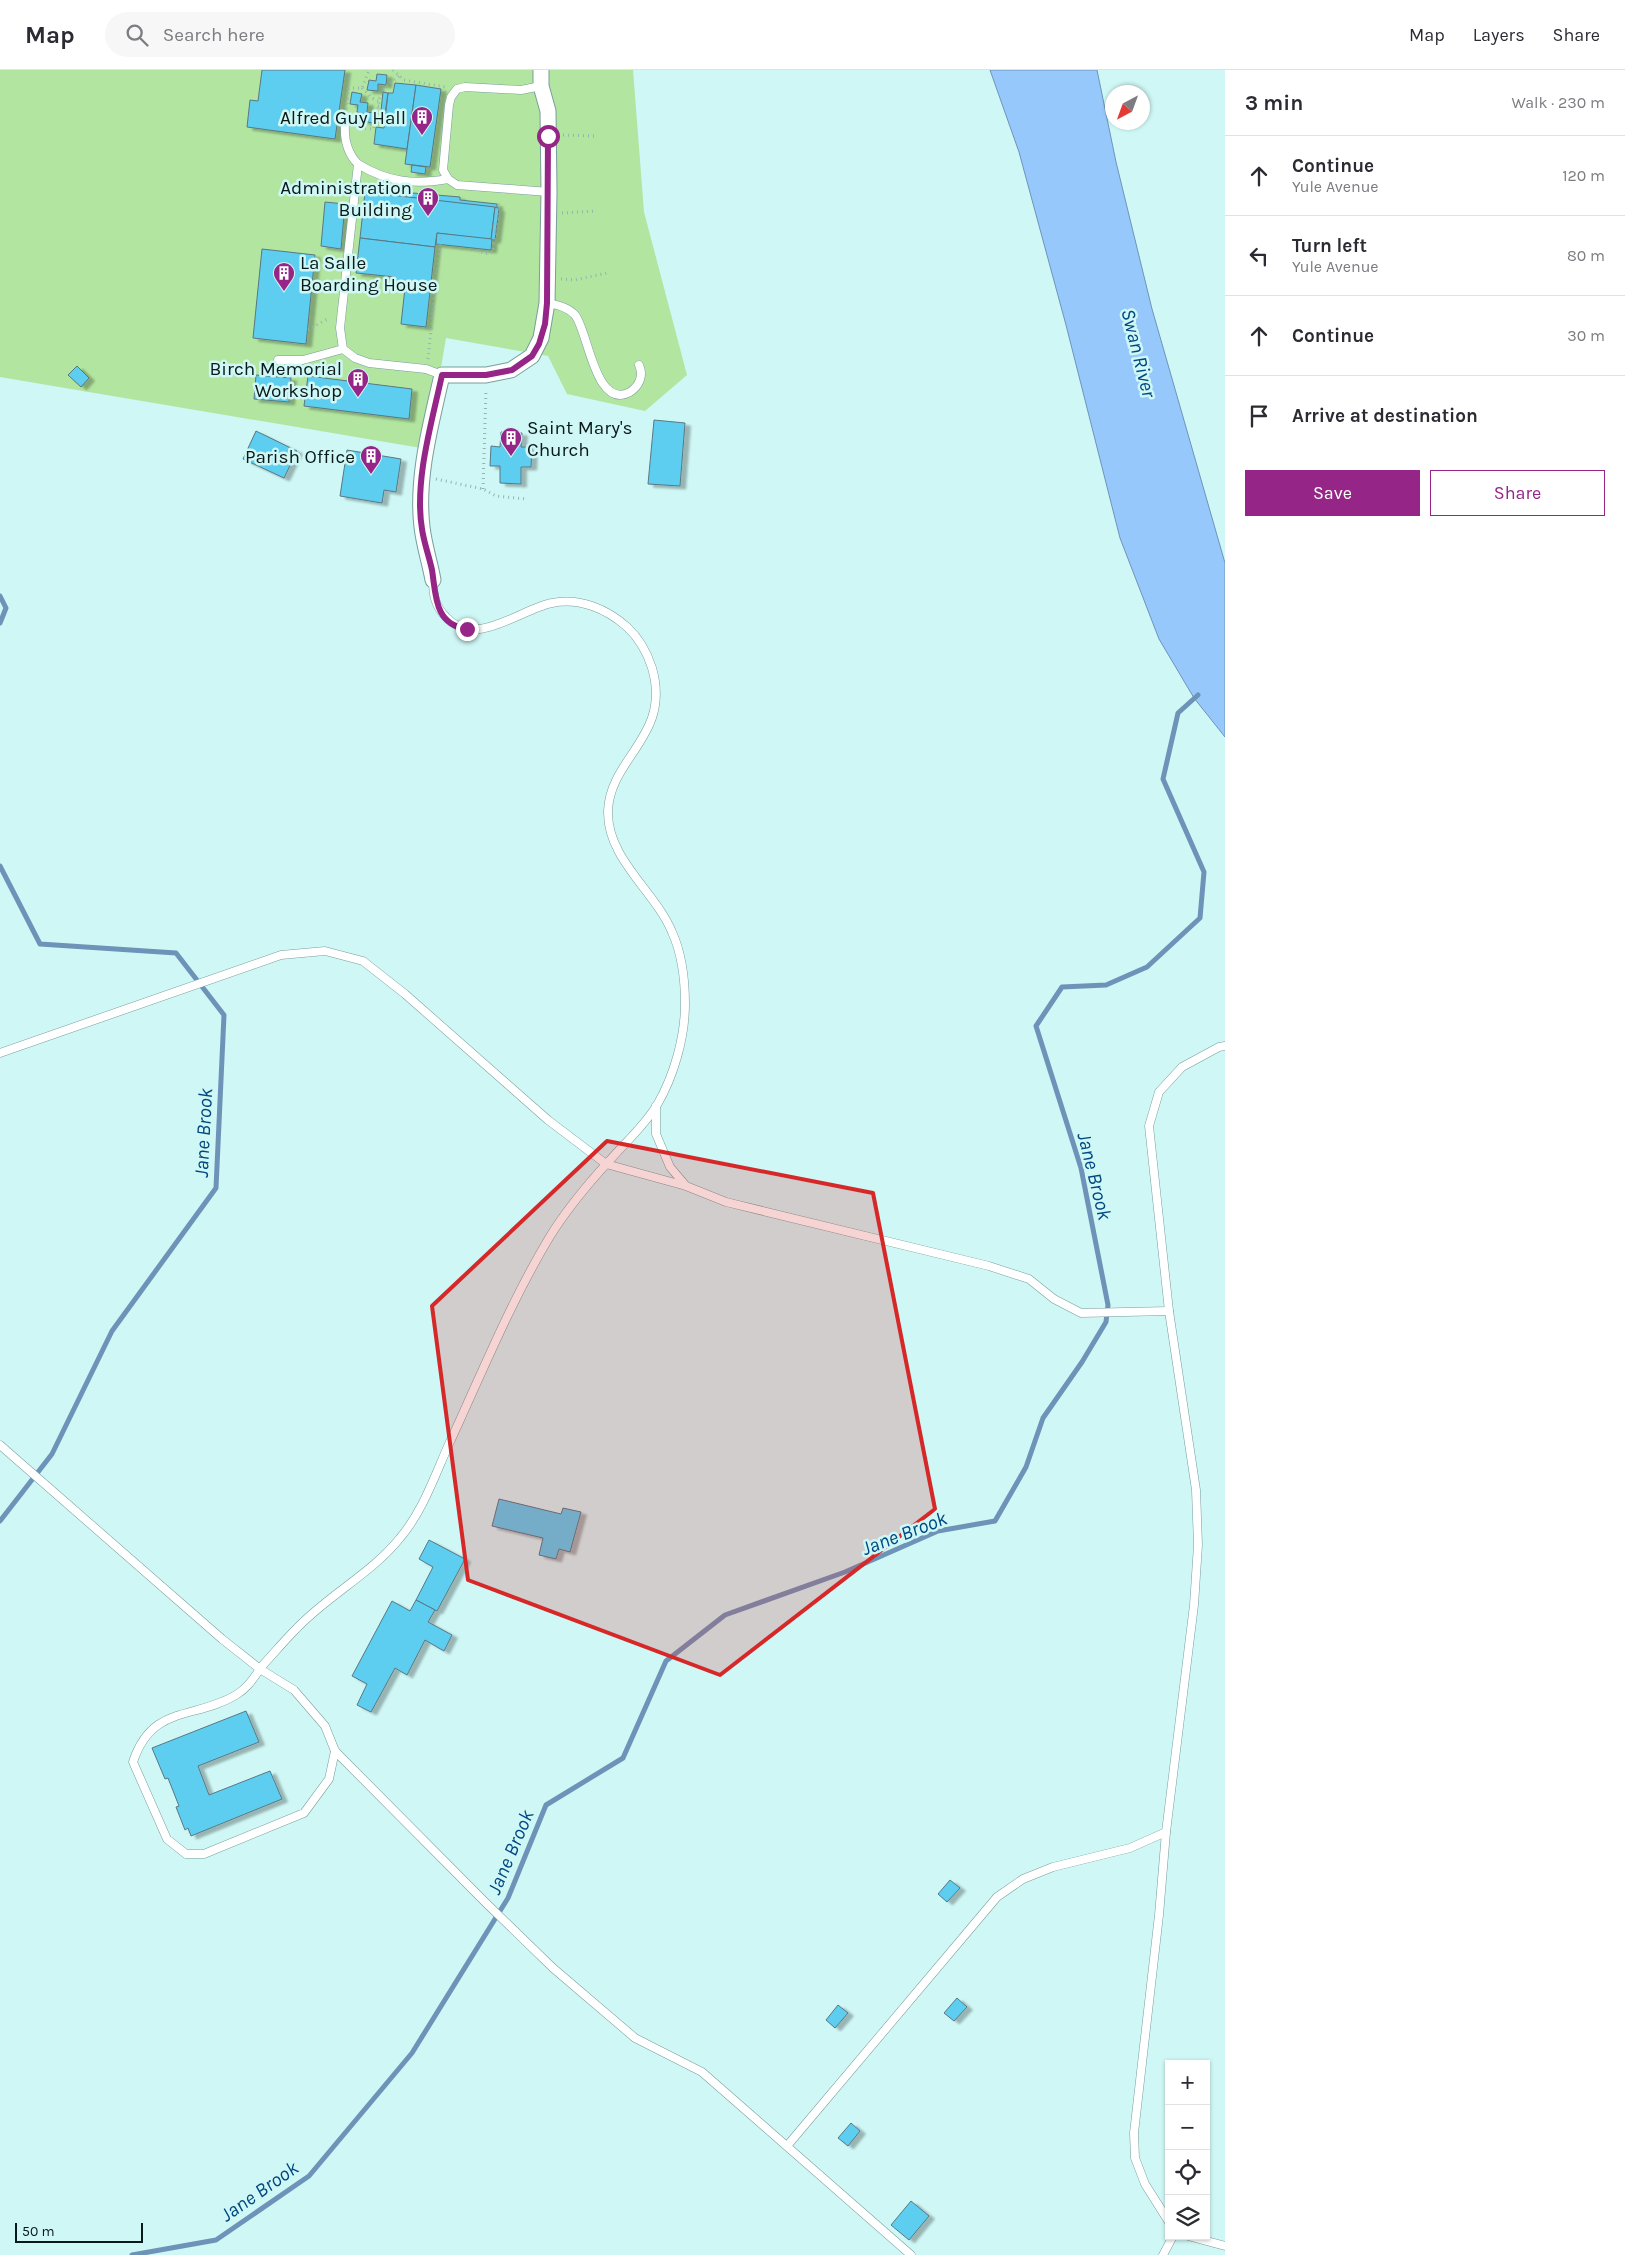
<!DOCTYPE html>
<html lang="en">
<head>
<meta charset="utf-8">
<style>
  :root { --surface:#fff; --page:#f7f7f7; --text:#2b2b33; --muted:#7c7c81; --line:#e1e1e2; --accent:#952586 }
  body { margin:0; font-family:Karla,sans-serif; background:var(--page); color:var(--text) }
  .controls { position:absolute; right:15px; bottom:15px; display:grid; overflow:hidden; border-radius:0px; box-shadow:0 1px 4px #0004 }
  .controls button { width:45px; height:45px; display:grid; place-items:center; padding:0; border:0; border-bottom:1px solid var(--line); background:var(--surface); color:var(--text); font:25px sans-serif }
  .compass { position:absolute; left:1105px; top:15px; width:45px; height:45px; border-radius:50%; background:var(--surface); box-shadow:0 1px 4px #0004; rotate:221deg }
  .scale { position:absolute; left:15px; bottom:12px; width:128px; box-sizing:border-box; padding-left:5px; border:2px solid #0a1919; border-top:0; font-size:14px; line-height:18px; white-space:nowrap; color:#0a1919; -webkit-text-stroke:4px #cff7f5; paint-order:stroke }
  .stop { position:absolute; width:15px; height:15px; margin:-11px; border:4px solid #952586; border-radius:50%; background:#fff }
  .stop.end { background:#952586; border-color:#fff; box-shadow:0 1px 5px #0008 }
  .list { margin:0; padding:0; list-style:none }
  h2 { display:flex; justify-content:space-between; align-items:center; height:65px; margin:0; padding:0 20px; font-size:21px }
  h2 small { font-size:16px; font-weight:400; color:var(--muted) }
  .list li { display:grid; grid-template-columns:32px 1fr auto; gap:15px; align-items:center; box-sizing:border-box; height:80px; padding:0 20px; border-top:1px solid var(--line) }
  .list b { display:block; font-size:19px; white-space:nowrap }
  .list p { margin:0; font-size:16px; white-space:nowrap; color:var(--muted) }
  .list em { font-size:16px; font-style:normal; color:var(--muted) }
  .actions { display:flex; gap:10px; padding:15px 20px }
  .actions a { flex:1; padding:11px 0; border:1px solid var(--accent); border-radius:0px; text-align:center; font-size:18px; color:var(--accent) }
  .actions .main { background:var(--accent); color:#fff }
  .icon { flex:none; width:28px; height:28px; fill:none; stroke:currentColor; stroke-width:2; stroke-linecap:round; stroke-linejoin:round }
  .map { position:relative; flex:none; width:1225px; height:2185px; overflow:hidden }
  header { display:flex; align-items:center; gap:30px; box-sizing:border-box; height:70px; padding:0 25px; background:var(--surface); border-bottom:1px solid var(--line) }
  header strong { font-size:24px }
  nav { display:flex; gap:28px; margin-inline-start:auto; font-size:18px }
  .search { width:350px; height:45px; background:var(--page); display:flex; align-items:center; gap:12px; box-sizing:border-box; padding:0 18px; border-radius:28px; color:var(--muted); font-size:19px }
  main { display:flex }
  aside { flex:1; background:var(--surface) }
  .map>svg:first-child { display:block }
  .green { fill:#b2e59f }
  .water { fill:#97c8fc; stroke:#6d94b8 }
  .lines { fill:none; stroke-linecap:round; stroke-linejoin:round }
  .stream { stroke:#6d94b8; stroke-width:5 }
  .building { fill:#5dcdf0; stroke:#587883; filter:url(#shadow) }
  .service-casing { stroke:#799e9d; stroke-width:9 }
  .minor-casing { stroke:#799e9d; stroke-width:17 }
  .path { stroke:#94b4b3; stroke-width:3; stroke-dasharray:1 4; stroke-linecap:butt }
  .service { stroke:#fff; stroke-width:8 }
  .minor { stroke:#fff; stroke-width:15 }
  .route { stroke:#952586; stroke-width:6 }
  .marked { fill:#d62828; fill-opacity:0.2; stroke:#d62828; stroke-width:4; stroke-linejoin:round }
  .labels { text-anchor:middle; stroke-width:5; stroke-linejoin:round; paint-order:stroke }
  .poi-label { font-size:19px; fill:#0a1919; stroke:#cff7f5; text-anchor:end }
  .water-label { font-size:20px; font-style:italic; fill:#004881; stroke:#cff7f5 }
</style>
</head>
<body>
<header>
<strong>Map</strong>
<div class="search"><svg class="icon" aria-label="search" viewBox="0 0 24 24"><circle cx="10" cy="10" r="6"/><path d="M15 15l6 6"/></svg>Search here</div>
<nav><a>Map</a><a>Layers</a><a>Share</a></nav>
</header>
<main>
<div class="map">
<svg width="1225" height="2185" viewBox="0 0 1225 2185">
  <defs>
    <filter id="shadow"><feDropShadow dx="5.5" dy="3" stdDeviation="1" flood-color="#0004"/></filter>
  </defs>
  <rect width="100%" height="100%" fill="#cff7f5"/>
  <polygon class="green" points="0,0 633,0 644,142 687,305 645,341 567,324 548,286 446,268 427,379 0,307"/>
  <polygon class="water" points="990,0 1097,0 1116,92 1152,239 1225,493 1225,667 1194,628 1159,569 1120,468 1066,255 1019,82"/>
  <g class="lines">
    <g class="stream">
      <polyline points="0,526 6,538 0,553"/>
      <polyline points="0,796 40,874 176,883 224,945 216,1118 112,1261 52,1384 0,1451"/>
      <polyline points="132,2185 216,2170 309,2106 412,1983 508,1828 546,1735 623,1688 666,1591 725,1545 845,1502 938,1461 995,1451 1026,1397 1043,1348 1082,1292 1106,1252 1108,1235 1081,1098 1036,956 1062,917 1106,915 1147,897 1200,848 1204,802 1163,709 1178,643 1198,625"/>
    </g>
  </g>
  <g class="building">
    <polygon points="262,0 345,0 335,69 247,57 250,30 258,31"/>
    <polygon points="377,4 387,5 386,15 378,14 378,21 367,20 369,10 376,11"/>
    <polygon points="395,13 416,15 407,79 374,74 376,57 384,58 388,23 393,23"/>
    <polygon points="416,15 441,19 430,97 405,94"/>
    <polygon points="352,22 362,24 360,32 368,33 367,42 374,43 372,53 363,51 365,44 357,42 358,35 350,34"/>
    <polygon points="383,22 388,23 384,51 380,50"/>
    <polygon points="412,95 426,97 425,104 411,102"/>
    <polygon points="366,117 389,120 388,125 365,122"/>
    <polygon points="389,121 460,127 460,130 497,134 497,138 388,125"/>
    <polygon points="365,122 495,137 491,170 437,163 435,177 360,168"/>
    <polygon points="325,132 345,134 341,179 321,176"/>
    <polygon points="495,137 499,139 495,170 491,170"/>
    <polygon points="437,163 492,169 491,180 436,174"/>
    <polygon points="360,168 435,177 426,257 401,254 405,218 394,216 395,207 356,203"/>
    <polygon points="262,179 315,185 306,274 253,268"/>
    <polygon points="77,296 89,308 81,317 68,305"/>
    <polygon points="256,305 291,308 289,332 254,329"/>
    <polygon points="308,306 412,319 409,349 304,336"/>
    <polygon points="654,350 685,353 680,416 648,414"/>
    <polygon points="256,361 297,381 284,408 243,389"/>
    <polygon points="501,362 522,363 521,377 532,377 531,397 521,397 521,414 500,413 500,396 490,396 491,376 500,377"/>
    <polygon points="347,380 401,389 396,422 384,420 382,433 340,426"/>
    <polygon points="499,1429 561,1444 563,1438 581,1442 570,1482 559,1479 556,1489 539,1485 543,1468 492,1456"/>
    <polygon points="429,1470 465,1489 437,1541 416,1530 433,1497 419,1489"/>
    <polygon points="416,1530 435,1540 428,1552 452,1565 444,1581 425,1570 407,1605 395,1598 371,1642 357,1635 367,1614 352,1606 392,1531 410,1541"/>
    <polygon points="246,1641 259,1672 198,1696 209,1725 270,1701 282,1729 191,1766 188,1758 185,1760 176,1737 179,1736 168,1708 165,1709 152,1678"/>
    <polygon points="950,1810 960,1818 947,1832 938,1824"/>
    <polygon points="957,1928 967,1937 954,1951 944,1943"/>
    <polygon points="838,1935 848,1943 835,1958 826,1950"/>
    <polygon points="851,2053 860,2061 848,2076 838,2068"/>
    <polygon points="911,2131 929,2146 909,2170 891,2155"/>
  </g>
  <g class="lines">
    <g class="service-casing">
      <g id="service">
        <polyline points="541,16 521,20 465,17 457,19 451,27 449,35 443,100 448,109 457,115 549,122"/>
        <path d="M345 54C344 69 348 84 358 94L340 258 343 279 355 288 369 293 426 299 442 305"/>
        <path d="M358 94C387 112 414 115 448 109"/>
        <path d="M547 233C557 235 568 237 575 245 588 260 595 341 630 322 639 316 644 306 639 295"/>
        <polyline points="278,290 303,290 343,279"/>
        <polyline points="0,983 281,885 325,881 363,891 405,924 548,1050 606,1094 686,1116 726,1132 989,1196 1029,1209 1054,1229 1081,1243 1169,1241"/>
        <polyline points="656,1036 656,1064 670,1097 686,1116"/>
        <polyline points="0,1375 222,1569 260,1599 294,1620 325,1656 335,1681 485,1832 553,1898 635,1968 702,2002 911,2185"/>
        <path d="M335 1681 329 1709 304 1743 204 1784H186L167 1769 133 1692C152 1634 194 1650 236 1625 249 1617 254 1607 263 1595 274 1583 285 1570 296 1559 328 1525 371 1504 400 1468 423 1441 435 1405 449 1374 481 1305 510 1233 549 1168 566 1140 587 1115 609 1091 625 1073 645 1055 657 1035 674 1006 685 967 685 934 685 909 682 884 672 862 655 821 607 789 608 741 610 687 672 666 652 598 647 582 639 568 627 557 607 539 579 527 552 533 520 539 476 579 446 547 435 536 433 525 433 510"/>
        <polyline points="787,2076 997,1827 1023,1809 1053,1797 1130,1778 1166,1762"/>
        <polyline points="1169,2152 1145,2114 1135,2088 1134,2063 1159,1845 1166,1762 1194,1535 1198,1475 1196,1420 1169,1241 1149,1056 1159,1022 1182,997 1219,977 1225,976"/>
        <polyline points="1188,2166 1225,2176"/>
        <polyline points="1163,2185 1173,2166"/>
      </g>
    </g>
    <g class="minor-casing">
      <path id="minor" d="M433 510C430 493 424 475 422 457 416 407 431 354 442 305H486L511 300 532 286 541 268 547 233 549 122 548 41 541 16V0"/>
    </g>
    <g class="path">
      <polyline points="393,0 404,10 445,17"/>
      <polyline points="348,18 362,18 369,0"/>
      <polyline points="362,18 372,28 378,31"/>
      <polyline points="378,36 386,37"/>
      <polyline points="346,44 350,0"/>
      <polyline points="357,53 362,58 374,59 381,21 399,6"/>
      <polyline points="563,65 594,66"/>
      <polyline points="562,143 596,141"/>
      <polyline points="477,180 485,184 493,182 499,130"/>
      <polyline points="561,209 575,210 607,203"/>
      <polyline points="308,260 329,248"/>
      <polyline points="428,289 441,164"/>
      <polyline points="436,409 483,419 496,426 527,429"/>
      <polyline points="483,419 486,319"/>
    </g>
    <use href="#service" class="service"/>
    <use href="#minor" class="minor"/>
  </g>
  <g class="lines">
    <path class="route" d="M467 559C434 555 436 524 432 500 429 486 424 473 422 459 414 411 432 352 442 305H486L512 300 532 286 539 274 545 254 547 233 548 66"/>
  </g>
  <path class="marked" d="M607 1071 873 1123 935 1439 720 1605 468 1510 432 1236Z"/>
  <defs>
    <g id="building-pin" transform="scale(1.125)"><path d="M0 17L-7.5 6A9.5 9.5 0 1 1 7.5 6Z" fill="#952586" stroke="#cff7f5"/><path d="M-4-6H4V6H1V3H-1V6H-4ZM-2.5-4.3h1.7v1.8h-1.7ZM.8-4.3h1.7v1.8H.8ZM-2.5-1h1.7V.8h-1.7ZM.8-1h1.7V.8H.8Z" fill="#fff"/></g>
  </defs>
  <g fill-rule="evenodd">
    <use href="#building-pin" x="422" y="47"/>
    <use href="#building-pin" x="428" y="128"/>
    <use href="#building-pin" x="284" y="203"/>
    <use href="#building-pin" x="358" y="309"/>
    <use href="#building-pin" x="511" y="368"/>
    <use href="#building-pin" x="371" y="386"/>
  </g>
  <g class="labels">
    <g class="poi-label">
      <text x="406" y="54">Alfred Guy Hall</text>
      <text x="412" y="124">Administration<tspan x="412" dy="22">Building</tspan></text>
      <text x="300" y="199" text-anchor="start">La Salle<tspan x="300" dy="22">Boarding House</tspan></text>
      <text x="342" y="305">Birch Memorial<tspan x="342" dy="22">Workshop</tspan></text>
      <text x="527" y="364" text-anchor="start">Saint Mary's<tspan x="527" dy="22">Church</tspan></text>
      <text x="355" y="393">Parish Office</text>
    </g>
    <g class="water-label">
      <text transform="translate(1139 283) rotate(76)" y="7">Swan River</text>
      <text transform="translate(203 1063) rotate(-87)" y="7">Jane Brook</text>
      <text transform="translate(1095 1106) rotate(76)" y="7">Jane Brook</text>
      <text transform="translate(904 1463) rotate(-21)" y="7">Jane Brook</text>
      <text transform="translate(510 1782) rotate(-67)" y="7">Jane Brook</text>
      <text transform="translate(259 2121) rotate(-35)" y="7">Jane Brook</text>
    </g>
  </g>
</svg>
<div class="controls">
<button>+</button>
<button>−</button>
<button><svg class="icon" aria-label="locate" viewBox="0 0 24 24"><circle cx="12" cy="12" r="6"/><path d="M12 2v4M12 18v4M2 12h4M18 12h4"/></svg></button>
<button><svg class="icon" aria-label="layers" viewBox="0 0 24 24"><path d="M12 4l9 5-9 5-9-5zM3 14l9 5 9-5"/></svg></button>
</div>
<svg class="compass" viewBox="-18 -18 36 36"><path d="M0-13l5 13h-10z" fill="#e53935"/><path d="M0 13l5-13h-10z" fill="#7c7c81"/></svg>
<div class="scale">50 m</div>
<div class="stop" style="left:548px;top:66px"></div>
<div class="stop end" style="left:467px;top:559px"></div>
</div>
<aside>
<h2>3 min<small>Walk · 230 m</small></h2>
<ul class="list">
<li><svg class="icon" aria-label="ahead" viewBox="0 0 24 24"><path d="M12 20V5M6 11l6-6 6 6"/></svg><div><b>Continue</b><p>Yule Avenue</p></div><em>120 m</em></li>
<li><svg class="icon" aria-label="left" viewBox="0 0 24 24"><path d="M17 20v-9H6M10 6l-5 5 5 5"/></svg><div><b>Turn left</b><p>Yule Avenue</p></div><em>80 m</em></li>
<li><svg class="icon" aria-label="ahead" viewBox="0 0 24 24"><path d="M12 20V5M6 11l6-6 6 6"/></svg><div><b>Continue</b></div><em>30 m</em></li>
<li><svg class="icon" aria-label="arrive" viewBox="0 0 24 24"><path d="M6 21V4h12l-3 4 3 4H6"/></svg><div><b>Arrive at destination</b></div></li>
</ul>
<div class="actions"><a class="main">Save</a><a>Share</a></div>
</aside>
</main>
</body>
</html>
